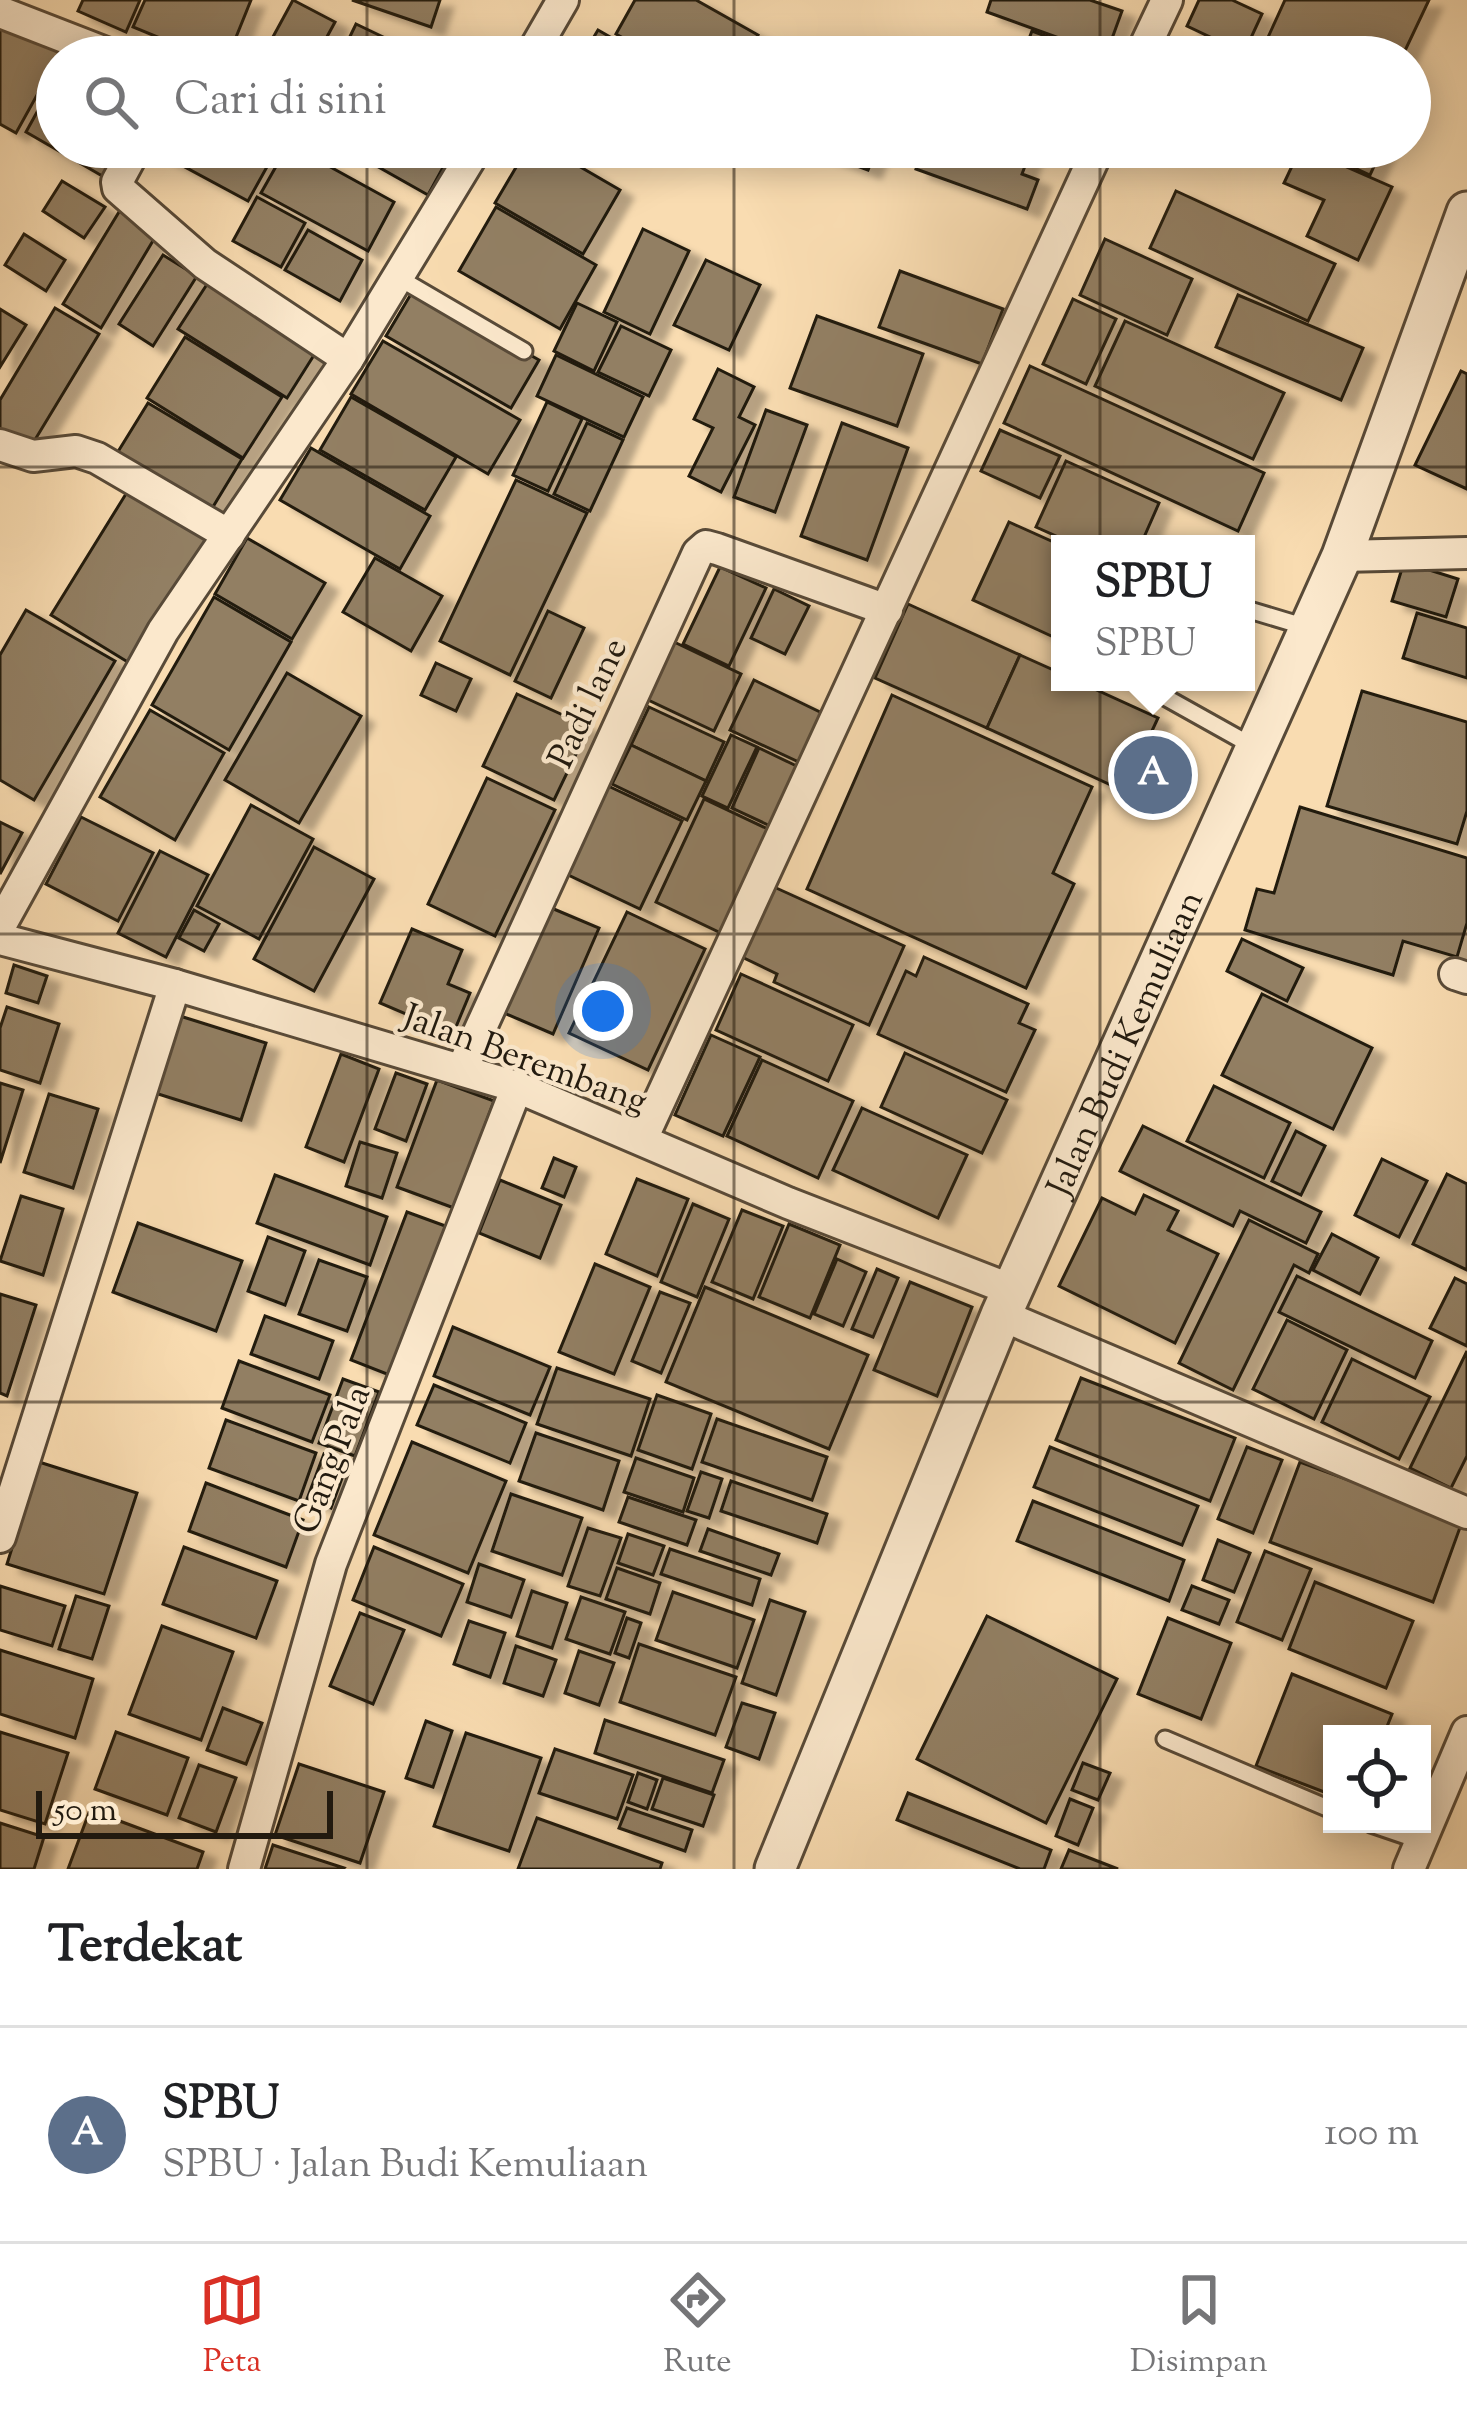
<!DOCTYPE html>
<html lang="id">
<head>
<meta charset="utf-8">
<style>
  :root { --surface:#fff; --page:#f6f6f6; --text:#202124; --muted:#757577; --line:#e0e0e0; --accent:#d93025 }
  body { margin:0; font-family:"Sorts Mill Goudy",serif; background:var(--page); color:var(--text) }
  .controls { position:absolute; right:36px; bottom:36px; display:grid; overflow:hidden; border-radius:0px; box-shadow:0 6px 30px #0003 }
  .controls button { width:108px; height:108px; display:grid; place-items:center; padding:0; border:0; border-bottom:3px solid var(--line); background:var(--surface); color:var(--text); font:60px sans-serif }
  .scale { position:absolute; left:36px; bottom:30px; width:297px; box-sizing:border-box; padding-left:12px; border:6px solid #221a0f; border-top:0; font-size:33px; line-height:42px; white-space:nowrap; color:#221a0f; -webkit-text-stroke:9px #fbe8cc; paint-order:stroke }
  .you { position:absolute; left:603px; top:1011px; width:42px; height:42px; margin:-30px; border:9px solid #fff; border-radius:50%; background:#1a73e8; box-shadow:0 0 0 18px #1a73e833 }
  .badge { display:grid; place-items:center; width:78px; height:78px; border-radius:50%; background:var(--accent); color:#fff; font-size:39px; font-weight:700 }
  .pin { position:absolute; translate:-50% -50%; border:6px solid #fff; box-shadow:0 3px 12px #0006 }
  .popup { position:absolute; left:1051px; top:535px; width:204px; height:156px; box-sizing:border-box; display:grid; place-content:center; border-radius:0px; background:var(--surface); filter:drop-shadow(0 3px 9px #0005); font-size:39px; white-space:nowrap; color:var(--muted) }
  .popup b { font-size:45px; color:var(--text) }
  .popup::after { content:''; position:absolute; left:50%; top:100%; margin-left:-24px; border:24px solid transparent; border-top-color:var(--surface) }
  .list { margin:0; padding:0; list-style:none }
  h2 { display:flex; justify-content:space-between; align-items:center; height:156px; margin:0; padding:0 48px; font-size:51px }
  h2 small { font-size:39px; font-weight:400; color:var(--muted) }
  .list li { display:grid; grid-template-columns:78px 1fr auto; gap:36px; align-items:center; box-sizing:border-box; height:216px; padding:0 48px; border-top:3px solid var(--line) }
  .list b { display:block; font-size:45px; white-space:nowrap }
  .list p { margin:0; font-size:39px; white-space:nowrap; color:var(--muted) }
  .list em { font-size:39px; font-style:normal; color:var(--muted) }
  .icon { flex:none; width:66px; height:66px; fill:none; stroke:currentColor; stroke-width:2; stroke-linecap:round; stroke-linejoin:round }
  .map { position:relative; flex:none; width:1467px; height:1869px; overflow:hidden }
  .search { position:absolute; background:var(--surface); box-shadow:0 6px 30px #0003; left:36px; right:36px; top:36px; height:132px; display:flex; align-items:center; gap:30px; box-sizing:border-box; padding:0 42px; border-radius:66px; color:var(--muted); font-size:45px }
  .sheet { height:372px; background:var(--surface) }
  nav { display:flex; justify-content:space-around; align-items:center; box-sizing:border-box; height:168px; border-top:3px solid var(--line); background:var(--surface); font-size:33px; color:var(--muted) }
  nav a { display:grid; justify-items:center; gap:6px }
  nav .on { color:var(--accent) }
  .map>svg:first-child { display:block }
  .building { fill:#927f63; stroke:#221a0f; stroke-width:3; filter:url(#shadow) }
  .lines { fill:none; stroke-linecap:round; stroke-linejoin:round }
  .service-casing { stroke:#584a38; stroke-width:21 }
  .minor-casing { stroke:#584a38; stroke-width:36 }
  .tertiary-casing { stroke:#584a38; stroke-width:45 }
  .service { stroke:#fbe8cc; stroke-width:15 }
  .minor { stroke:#fbe8cc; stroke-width:30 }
  .tertiary { stroke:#fbe8cc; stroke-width:39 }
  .grid { fill:none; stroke:#221a0f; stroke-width:3; stroke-opacity:0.55 }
  .labels { text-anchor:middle; stroke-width:9; stroke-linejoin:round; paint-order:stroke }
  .street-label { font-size:36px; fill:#221a0f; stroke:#fbe8cc }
</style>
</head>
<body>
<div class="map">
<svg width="1467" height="1869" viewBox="0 0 1467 1869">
  <defs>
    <filter id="shadow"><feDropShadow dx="13" dy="8" stdDeviation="3" flood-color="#0004"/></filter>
  </defs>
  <rect width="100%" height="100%" fill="#f9dcb1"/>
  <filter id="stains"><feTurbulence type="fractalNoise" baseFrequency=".00167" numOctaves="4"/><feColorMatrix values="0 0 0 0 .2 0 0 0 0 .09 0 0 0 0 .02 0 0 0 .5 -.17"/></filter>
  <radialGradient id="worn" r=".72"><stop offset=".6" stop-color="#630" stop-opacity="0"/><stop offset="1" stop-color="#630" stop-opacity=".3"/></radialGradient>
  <g class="building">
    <polygon points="83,0 140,0 126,32 78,11"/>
    <polygon points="145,0 251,0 228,57 206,57 133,27"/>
    <polygon points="293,0 335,22 316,57 262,57"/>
    <polygon points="352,0 440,0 431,27"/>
    <polygon points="635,0 696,0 758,35 745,57 657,57 616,34"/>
    <polygon points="991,0 1090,0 1122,11 1106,55 987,12"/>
    <polygon points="1199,0 1232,0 1262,14 1244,53 1187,26"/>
    <polygon points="1285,0 1429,0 1402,57 1259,57"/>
    <polygon points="0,24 62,50 16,133 0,124"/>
    <polygon points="356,24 425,57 340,57"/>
    <polygon points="598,30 645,57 582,57"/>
    <polygon points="1032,31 1100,56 1099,57 1022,57"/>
    <polygon points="57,76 57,147 121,147 104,177 26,132"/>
    <polygon points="162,147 278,147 248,201 159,153"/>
    <polygon points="287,147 294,147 394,202 368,251 261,193"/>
    <polygon points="343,147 419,147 446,162 428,195"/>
    <polygon points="528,147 546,147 620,190 583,254 495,203"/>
    <polygon points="806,147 874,147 877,148 868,170"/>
    <polygon points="924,147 1013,147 1030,153 1022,174 1038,180 1027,209 916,169"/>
    <polygon points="1301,147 1392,187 1358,260 1307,236 1324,200 1284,183"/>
    <polygon points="1309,147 1383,147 1370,175"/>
    <polygon points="62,181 105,207 84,238 43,211"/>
    <polygon points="1176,191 1335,264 1308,321 1150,248"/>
    <polygon points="257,197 305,223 281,267 233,241"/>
    <polygon points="122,207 160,229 101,328 63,304"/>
    <polygon points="496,207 596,265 560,329 459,271"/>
    <polygon points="643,229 689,251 650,334 604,312"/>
    <polygon points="308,230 362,260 340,301 285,270"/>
    <polygon points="24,234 65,260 46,291 5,265"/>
    <polygon points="1105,239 1192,279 1167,335 1080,295"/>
    <polygon points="163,255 197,276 153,346 119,324"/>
    <polygon points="706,260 760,285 729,350 674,325"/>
    <polygon points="900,271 1003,309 982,364 879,327"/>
    <polygon points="213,275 321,344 287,398 178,329"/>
    <polygon points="414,289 539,360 511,408 386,336"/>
    <polygon points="1238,295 1363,348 1341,400 1216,347"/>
    <polygon points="1073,299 1116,319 1086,384 1043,364"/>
    <polygon points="577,303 617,322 594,371 554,351"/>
    <polygon points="55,308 99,334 30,448 0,430 0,400"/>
    <polygon points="0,309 26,325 0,367"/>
    <polygon points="817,316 923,354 897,426 790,388"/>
    <polygon points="1125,321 1284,393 1253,459 1095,386"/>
    <polygon points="621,326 671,350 649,396 598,372"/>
    <polygon points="185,337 282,397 243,458 147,398"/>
    <polygon points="383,341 520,420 488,474 351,394"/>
    <polygon points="556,355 643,397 624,437 537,396"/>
    <polygon points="1030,366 1264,473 1238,531 1004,423"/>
    <polygon points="718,369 754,387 739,417 755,425 721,492 689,476 713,428 694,419"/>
    <polygon points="1461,371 1467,374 1467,489 1415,465"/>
    <polygon points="351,397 456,457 425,510 320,450"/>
    <polygon points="547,402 582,419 548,491 513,475"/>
    <polygon points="148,403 242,459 205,520 111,463"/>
    <polygon points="766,410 807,425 775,512 734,497"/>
    <polygon points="587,423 623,440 590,511 554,494"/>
    <polygon points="842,423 908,448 867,560 801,536"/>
    <polygon points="1000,430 1060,456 1040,498 981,471"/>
    <polygon points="311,448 430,516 400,569 280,500"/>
    <polygon points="1066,461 1159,503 1141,544 1074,544 1036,527"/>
    <polygon points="516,480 587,513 510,675 440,641"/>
    <polygon points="129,489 209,538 131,664 51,615"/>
    <polygon points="1009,522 1060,545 1060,640 973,600"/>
    <polygon points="247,538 325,583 292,639 215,594"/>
    <polygon points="375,558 442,596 411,651 343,612"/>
    <polygon points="1404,562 1458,579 1446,617 1392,601"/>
    <polygon points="720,567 766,588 729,666 683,644"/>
    <polygon points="774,589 809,606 785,654 751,638"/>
    <polygon points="214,597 291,642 229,750 152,705"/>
    <polygon points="908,604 1020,655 987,728 875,678"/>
    <polygon points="26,610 115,661 34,800 0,780 0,655"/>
    <polygon points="548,611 584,628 551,698 515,681"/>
    <polygon points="1417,613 1467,628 1467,678 1403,658"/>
    <polygon points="672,641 741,674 714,731 644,698"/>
    <polygon points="1020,655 1060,673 1060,682 1079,682 1158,718 1124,791 987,728"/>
    <polygon points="436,663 471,679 456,711 421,695"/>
    <polygon points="287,673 361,716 299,823 225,780"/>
    <polygon points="754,680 824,714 801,763 730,730"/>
    <polygon points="1362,691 1467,722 1467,811 1457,844 1327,806"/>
    <polygon points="517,694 589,727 554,800 483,766"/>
    <polygon points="892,695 1092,787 1053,873 1074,884 1026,988 807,889"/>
    <polygon points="649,707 724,742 706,781 631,745"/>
    <polygon points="150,710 224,753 175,840 100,797"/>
    <polygon points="731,735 757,747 728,808 702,796"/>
    <polygon points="631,745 706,781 687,820 612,784"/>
    <polygon points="759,748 809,772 781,831 732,808"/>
    <polygon points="487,778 555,810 495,936 428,904"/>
    <polygon points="604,784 682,821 640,909 562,872"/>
    <polygon points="704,799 772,831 723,934 656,902"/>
    <polygon points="251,805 313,839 259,939 197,906"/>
    <polygon points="1300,807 1467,858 1467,923 1457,957 1403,941 1393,975 1245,930 1257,889 1274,893"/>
    <polygon points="81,817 153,853 118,921 46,884"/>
    <polygon points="0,822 22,833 0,874"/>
    <polygon points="314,847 374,879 314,991 254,959"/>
    <polygon points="160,851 208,875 166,957 118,933"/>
    <polygon points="774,887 904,946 869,1025 774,982 777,974 742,957"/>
    <polygon points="549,907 599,928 553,1034 504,1013"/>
    <polygon points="194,910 219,924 204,951 179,938"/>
    <polygon points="627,912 705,949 648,1070 569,1033"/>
    <polygon points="412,929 462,950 448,984 470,993 453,1034 380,1003"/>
    <polygon points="1242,939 1303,968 1287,1001 1227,971"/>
    <polygon points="924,957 1028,1004 1019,1023 1035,1030 1006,1092 878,1034 906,971 916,976"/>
    <polygon points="14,965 47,976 38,1003 6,993"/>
    <polygon points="741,974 853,1025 828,1081 716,1030"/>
    <polygon points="1262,994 1372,1048 1333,1129 1222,1075"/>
    <polygon points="7,1007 59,1024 40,1083 0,1070 0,1028"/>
    <polygon points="180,1016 266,1043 241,1120 155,1093"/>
    <polygon points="711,1035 760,1057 723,1136 675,1115"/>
    <polygon points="905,1053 1007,1100 982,1153 881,1107"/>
    <polygon points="341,1054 379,1069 344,1162 306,1147"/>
    <polygon points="762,1060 853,1101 818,1178 727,1136"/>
    <polygon points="396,1073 427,1084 406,1141 375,1129"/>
    <polygon points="437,1080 494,1101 454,1208 397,1187"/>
    <polygon points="0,1083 23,1090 0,1163"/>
    <polygon points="1214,1086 1290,1123 1264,1178 1187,1141"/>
    <polygon points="49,1094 98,1109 73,1188 24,1172"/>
    <polygon points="862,1108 967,1155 938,1218 833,1170"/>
    <polygon points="1143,1126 1321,1212 1306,1243 1240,1211 1233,1226 1120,1171"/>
    <polygon points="1296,1131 1325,1146 1301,1195 1272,1181"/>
    <polygon points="360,1142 397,1153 382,1198 346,1186"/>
    <polygon points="554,1158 576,1167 564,1197 542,1188"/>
    <polygon points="1382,1159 1427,1181 1399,1237 1355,1215"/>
    <polygon points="1447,1174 1467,1184 1467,1270 1413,1244"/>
    <polygon points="275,1175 387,1217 370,1265 257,1223"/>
    <polygon points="637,1179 688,1199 657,1276 606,1254"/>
    <polygon points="500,1180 561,1205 540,1258 479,1233"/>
    <polygon points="1144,1195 1178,1211 1168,1230 1218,1254 1175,1343 1059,1286 1102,1198 1135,1214"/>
    <polygon points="21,1196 63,1209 43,1275 0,1261"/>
    <polygon points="693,1204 729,1219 697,1297 661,1282"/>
    <polygon points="742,1210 783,1226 753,1299 712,1282"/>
    <polygon points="407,1212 448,1227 392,1376 351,1360"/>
    <polygon points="1249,1220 1318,1254 1309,1273 1294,1265 1233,1390 1179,1363"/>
    <polygon points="138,1223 242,1261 216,1331 113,1292"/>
    <polygon points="789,1224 840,1245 810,1318 759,1297"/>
    <polygon points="1332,1234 1378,1258 1360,1294 1313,1270"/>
    <polygon points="268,1237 305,1251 285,1305 248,1291"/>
    <polygon points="837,1259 866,1272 843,1326 814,1314"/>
    <polygon points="319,1260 367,1277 347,1331 299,1314"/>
    <polygon points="595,1264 650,1287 614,1374 559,1352"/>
    <polygon points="877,1269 898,1278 873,1337 852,1329"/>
    <polygon points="1297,1276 1432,1341 1415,1378 1279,1312"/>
    <polygon points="1455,1278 1467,1284 1467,1346 1430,1328"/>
    <polygon points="910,1282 972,1307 937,1396 874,1370"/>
    <polygon points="705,1287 868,1355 829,1449 666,1382"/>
    <polygon points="660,1292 690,1303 661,1373 632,1361"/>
    <polygon points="0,1294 36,1305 7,1396 0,1393"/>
    <polygon points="265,1316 333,1341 319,1379 251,1354"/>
    <polygon points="1287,1320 1347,1350 1314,1419 1253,1389"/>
    <polygon points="453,1327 550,1367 530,1415 434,1376"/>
    <polygon points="1467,1351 1467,1456 1451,1488 1410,1468"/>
    <polygon points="1352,1359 1430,1397 1399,1459 1322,1422"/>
    <polygon points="239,1361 330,1395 312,1442 222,1408"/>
    <polygon points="557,1368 650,1399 631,1456 537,1424"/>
    <polygon points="1081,1378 1235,1438 1210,1501 1056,1440"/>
    <polygon points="343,1379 379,1392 355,1456 319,1443"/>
    <polygon points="434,1385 526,1423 510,1463 417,1425"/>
    <polygon points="657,1395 711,1414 692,1469 638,1450"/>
    <polygon points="717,1419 827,1457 812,1500 702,1462"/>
    <polygon points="226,1420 316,1453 299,1501 209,1468"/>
    <polygon points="536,1433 619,1461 603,1510 519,1481"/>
    <polygon points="412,1442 506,1481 468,1573 374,1535"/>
    <polygon points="1050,1447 1198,1506 1182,1545 1034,1487"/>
    <polygon points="1247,1447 1282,1460 1253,1533 1218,1519"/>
    <polygon points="324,1454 348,1462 331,1508 307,1499"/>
    <polygon points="636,1458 694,1478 683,1512 624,1492"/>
    <polygon points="39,1462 137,1493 104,1594 7,1564"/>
    <polygon points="1300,1462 1462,1522 1433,1602 1270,1542"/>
    <polygon points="701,1472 722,1479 709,1518 687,1511"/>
    <polygon points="731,1481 827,1514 817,1543 721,1511"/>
    <polygon points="206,1483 303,1520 286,1567 189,1531"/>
    <polygon points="511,1494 582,1518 562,1575 492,1551"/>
    <polygon points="628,1497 696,1520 687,1545 619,1522"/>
    <polygon points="1033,1501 1184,1560 1169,1601 1017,1541"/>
    <polygon points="588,1528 621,1538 600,1596 568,1586"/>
    <polygon points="708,1529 779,1554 771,1575 700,1551"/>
    <polygon points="628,1534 664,1546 653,1575 618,1563"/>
    <polygon points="1218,1540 1250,1553 1234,1592 1203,1580"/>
    <polygon points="184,1547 277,1581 256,1638 163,1604"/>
    <polygon points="374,1547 463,1584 441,1636 353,1600"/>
    <polygon points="670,1549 760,1579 752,1605 661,1574"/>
    <polygon points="1265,1551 1311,1569 1282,1640 1237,1622"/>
    <polygon points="479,1564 524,1580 511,1617 467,1602"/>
    <polygon points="617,1568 660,1583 650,1614 606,1599"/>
    <polygon points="1315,1582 1413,1621 1386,1688 1289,1649"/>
    <polygon points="0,1586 65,1606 52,1646 0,1630"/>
    <polygon points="1192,1586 1229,1600 1219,1624 1182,1610"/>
    <polygon points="532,1591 567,1603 552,1648 517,1636"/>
    <polygon points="673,1592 754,1620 737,1668 656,1640"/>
    <polygon points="76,1596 109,1606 92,1659 59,1649"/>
    <polygon points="581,1597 625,1612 610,1654 566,1639"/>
    <polygon points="770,1600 805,1612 776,1695 742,1683"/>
    <polygon points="360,1613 404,1630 373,1704 330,1686"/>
    <polygon points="987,1616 1117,1679 1046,1823 917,1759"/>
    <polygon points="627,1618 641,1623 629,1658 615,1653"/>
    <polygon points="1168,1618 1231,1643 1201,1719 1138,1694"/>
    <polygon points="469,1621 505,1633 490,1677 454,1664"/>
    <polygon points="162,1626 233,1652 201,1740 129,1714"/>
    <polygon points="639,1644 736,1677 715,1735 620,1702"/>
    <polygon points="516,1646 556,1660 543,1696 504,1683"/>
    <polygon points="0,1650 93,1679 75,1738 0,1714"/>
    <polygon points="579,1651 614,1663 599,1705 565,1693"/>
    <polygon points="1292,1674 1392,1714 1384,1734 1332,1734 1332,1795 1256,1766"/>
    <polygon points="742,1703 775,1713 759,1759 726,1747"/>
    <polygon points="223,1708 262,1723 246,1764 207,1750"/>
    <polygon points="605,1720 724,1760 712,1793 595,1753"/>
    <polygon points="426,1721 452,1731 433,1787 406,1778"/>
    <polygon points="0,1732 68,1753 45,1824 0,1810"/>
    <polygon points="116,1732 188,1758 167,1815 95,1789"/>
    <polygon points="466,1733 541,1758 509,1851 434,1826"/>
    <polygon points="555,1749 633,1775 617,1819 539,1793"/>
    <polygon points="1083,1763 1110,1773 1098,1800 1072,1790"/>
    <polygon points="299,1764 384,1792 360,1863 275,1835"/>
    <polygon points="199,1765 236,1778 216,1832 179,1818"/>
    <polygon points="638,1773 657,1780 647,1809 628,1802"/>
    <polygon points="663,1778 714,1795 703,1826 652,1809"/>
    <polygon points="908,1793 1051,1850 1044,1869 1020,1869 897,1820"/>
    <polygon points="1070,1799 1093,1808 1078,1845 1056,1836"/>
    <polygon points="627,1808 692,1830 685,1851 619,1828"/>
    <polygon points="90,1810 203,1852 197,1869 68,1869"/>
    <polygon points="537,1818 662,1863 660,1869 518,1869"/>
    <polygon points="0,1823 44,1837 34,1869 0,1869"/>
    <polygon points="273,1845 344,1868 343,1869 265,1869"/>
    <polygon points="1069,1850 1118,1869 1061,1869"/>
  </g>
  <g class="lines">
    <g class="service-casing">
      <g id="service">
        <polyline points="399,278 524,351"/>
        <polyline points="1246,609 1306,627"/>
        <polyline points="1138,682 1256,748"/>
        <polyline points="1165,1739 1332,1810"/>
        <polyline points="1371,1824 1421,1841"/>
      </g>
    </g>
    <g class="minor-casing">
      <g id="minor">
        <polyline points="0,12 116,57"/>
        <polyline points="530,57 563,0"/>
        <polyline points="1140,57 1167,0"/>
        <polyline points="136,147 117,182 118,188 205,264 348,359"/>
        <polyline points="0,445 33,456 76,451 97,458 229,535"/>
        <polyline points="1342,556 1467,553"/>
        <polyline points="0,926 163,631 348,359 477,147"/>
        <polyline points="0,939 175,985 517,1087 788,1203 1012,1290"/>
        <polyline points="1455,974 1467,978"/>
        <polyline points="462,1069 698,553 706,546 717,549 887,610"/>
        <polyline points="642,1139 1099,147"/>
        <polyline points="1001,1315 1467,1513"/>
        <polyline points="0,1537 175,985"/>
        <polyline points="244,1869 331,1564 517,1087"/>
        <polyline points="1409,1869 1467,1732"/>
      </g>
    </g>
    <g class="tertiary-casing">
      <g id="tertiary">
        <path id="s1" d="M775 1869 1001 1315 1342 556 1467 212"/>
      </g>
    </g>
    <use href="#service" class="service"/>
    <use href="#minor" class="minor"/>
    <use href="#tertiary" class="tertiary"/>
  </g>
  <path class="grid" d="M367 0V57M734 0V57M1100 0V57M367 147V1869M734 147V1869M1100 147V1869M0 467H1467M0 934H1467M0 1402H1467"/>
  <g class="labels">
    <g class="street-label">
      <text transform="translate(586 702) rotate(-65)" y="13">Padi lane</text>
      <text dy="13" stroke="none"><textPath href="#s1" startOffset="897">Jalan Budi Kemuliaan</textPath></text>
      <text transform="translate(526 1057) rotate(20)" y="13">Jalan Berembang</text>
      <text transform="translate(330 1459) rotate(-69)" y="13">Gang Pala</text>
    </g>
  </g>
  <rect width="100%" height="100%" filter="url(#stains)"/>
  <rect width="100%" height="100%" fill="url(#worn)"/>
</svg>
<div class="controls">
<button><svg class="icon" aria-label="locate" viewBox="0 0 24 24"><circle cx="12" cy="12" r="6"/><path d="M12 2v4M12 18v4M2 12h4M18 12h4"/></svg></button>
</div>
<div class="scale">50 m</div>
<div class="you"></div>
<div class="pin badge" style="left:1153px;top:775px;background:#5c6f8a">A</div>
<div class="popup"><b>SPBU</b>SPBU</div>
<div class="search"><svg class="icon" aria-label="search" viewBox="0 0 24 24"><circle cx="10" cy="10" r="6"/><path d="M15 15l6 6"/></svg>Cari di sini</div>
</div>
<section class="sheet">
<h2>Terdekat<small></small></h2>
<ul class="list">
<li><span class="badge" style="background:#5c6f8a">A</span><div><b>SPBU</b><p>SPBU · Jalan Budi Kemuliaan</p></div><em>100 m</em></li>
</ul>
</section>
<nav>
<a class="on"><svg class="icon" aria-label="map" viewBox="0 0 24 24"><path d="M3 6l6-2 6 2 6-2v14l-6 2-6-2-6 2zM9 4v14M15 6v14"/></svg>Peta</a>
<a><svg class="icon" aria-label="directions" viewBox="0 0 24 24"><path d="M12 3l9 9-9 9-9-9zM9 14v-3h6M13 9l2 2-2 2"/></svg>Rute</a>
<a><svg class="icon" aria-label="saved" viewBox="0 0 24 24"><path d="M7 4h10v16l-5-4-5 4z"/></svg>Disimpan</a>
</nav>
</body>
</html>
